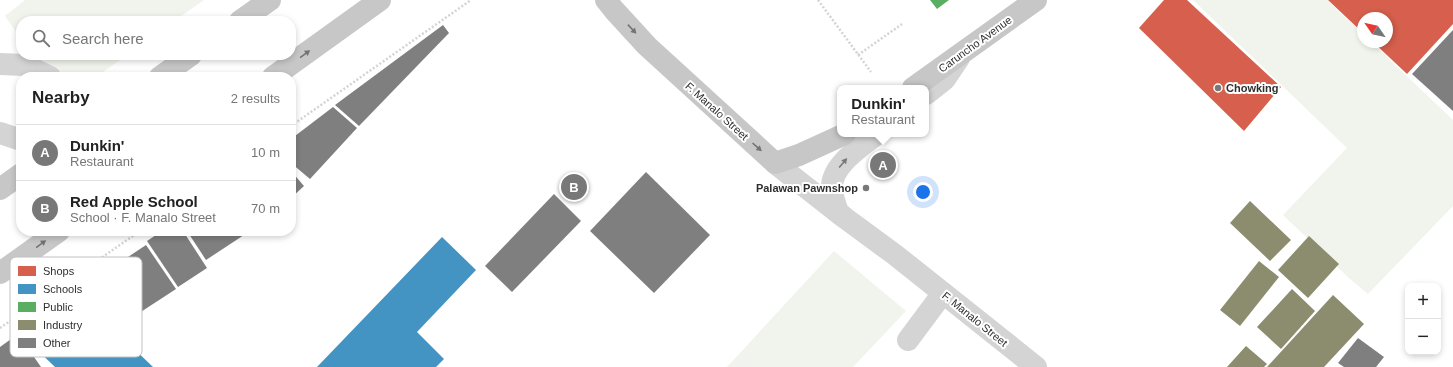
<!DOCTYPE html>
<html lang="en">
<head>
<meta charset="utf-8">
<style>
  :root { --surface:#fff; --page:#f6f6f6; --text:#222; --muted:#767676; --line:#e0e0e0; --accent:#787878 }
  body { margin:0; font-family:Arial,sans-serif; background:var(--page); color:var(--text) }
  .controls { position:absolute; right:12px; bottom:12px; display:grid; overflow:hidden; border-radius:8px; box-shadow:0 2px 6px #0003 }
  .controls button { width:36px; height:36px; display:grid; place-items:center; padding:0; border:0; border-bottom:1px solid var(--line); background:var(--surface); color:var(--text); font:20px sans-serif }
  .compass { position:absolute; left:1357px; top:12px; width:36px; height:36px; border-radius:50%; background:var(--surface); box-shadow:0 2px 6px #0003; rotate:304deg }
  .you { position:absolute; left:923px; top:192px; width:14px; height:14px; margin:-10px; border:3px solid #fff; border-radius:50%; background:#1a73e8; box-shadow:0 0 0 6px #1a73e833 }
  .badge { display:grid; place-items:center; width:26px; height:26px; border-radius:50%; background:var(--accent); color:#fff; font-size:13px; font-weight:700 }
  .pin { position:absolute; translate:-50% -50%; border:2px solid #fff; box-shadow:0 1px 4px #0006 }
  .popup { position:absolute; left:837px; top:85px; width:92px; height:52px; box-sizing:border-box; display:grid; place-content:center; border-radius:8px; background:var(--surface); filter:drop-shadow(0 1px 3px #0005); font-size:13px; white-space:nowrap; color:var(--muted) }
  .popup b { font-size:15px; color:var(--text) }
  .popup::after { content:''; position:absolute; left:50%; top:100%; margin-left:-8px; border:8px solid transparent; border-top-color:var(--surface) }
  .list { margin:0; padding:0; list-style:none }
  h2 { display:flex; justify-content:space-between; align-items:center; height:52px; margin:0; padding:0 16px; font-size:17px }
  h2 small { font-size:13px; font-weight:400; color:var(--muted) }
  .list li { display:grid; grid-template-columns:26px 1fr auto; gap:12px; align-items:center; box-sizing:border-box; height:56px; padding:0 16px; border-top:1px solid var(--line) }
  .list b { display:block; font-size:15px; white-space:nowrap }
  .list p { margin:0; font-size:13px; white-space:nowrap; color:var(--muted) }
  .list em { font-size:13px; font-style:normal; color:var(--muted) }
  .icon { flex:none; width:22px; height:22px; fill:none; stroke:currentColor; stroke-width:2; stroke-linecap:round; stroke-linejoin:round }
  .map { position:relative; flex:none; width:1453px; height:367px; overflow:hidden }
  .search { position:absolute; background:var(--surface); box-shadow:0 2px 6px #0003; left:16px; top:16px; width:280px; height:44px; display:flex; align-items:center; gap:10px; box-sizing:border-box; padding:0 14px; border-radius:16px; color:var(--muted); font-size:15px }
  .panel { position:absolute; background:var(--surface); box-shadow:0 2px 6px #0003; left:16px; top:72px; width:280px; height:164px; border-radius:16px }
  .map>svg:first-child { display:block }
  .green { fill:#f1f4ec }
  .shops { fill:#d6604d }
  .schools { fill:#4393c3 }
  .public { fill:#5aae61 }
  .industry { fill:#8c8c6e }
  .building { fill:#7f7f7f }
  .lines { fill:none; stroke-linecap:round; stroke-linejoin:round }
  .path { stroke:#d4d4d4; stroke-width:2.5; stroke-dasharray:2 2; stroke-linecap:butt }
  .minor { stroke:#d4d4d4; stroke-width:22 }
  .major { stroke:#c7c7c7; stroke-width:22 }
  .oneway { fill:#737373 }
  .oneway2 { fill:#797979 }
  .poi-dot { fill:#787878; stroke:#fff; stroke-width:1.5 }
  .labels { text-anchor:middle; stroke-width:4; stroke-linejoin:round; paint-order:stroke }
  .street-label { font-size:11px; fill:#2f2f2f; stroke:#fff }
  .poi-label { font-size:11px; font-weight:bold; fill:#2f2f2f; stroke:#fff; text-anchor:start }
  .key { fill:#fff; stroke:#c1c1c1; stroke-width:1 }
  .key-label { font-size:11px; fill:#2f2f2f }
</style>
</head>
<body>
<div class="map">
<svg width="1453" height="367" viewBox="0 0 1453 367">
  <rect width="100%" height="100%" fill="#fff"/>
  <g class="green">
    <polygon points="25,0 204,0 174,21 21,21 21,39 5,16"/>
    <polygon points="1193,0 1327,0 1363,34 1363,42 1371,42 1453,120 1453,206 1368,294 1350,279 1283,215 1347,148"/>
    <polygon points="32,55 127,55 96,77 47,77"/>
    <polygon points="834,251 906,311 853,367 727,367"/>
  </g>
  <g class="shops">
    <polygon points="1164,0 1187,0 1281,87 1244,131 1139,28"/>
    <polygon points="1328,0 1453,0 1453,24 1407,74 1373,42 1387,42 1387,18 1363,18 1363,33"/>
  </g>
  <g class="schools">
    <polygon points="442,237 476,270 417,332 444,359 436,367 317,367"/>
    <polygon points="78,295 153,367 55,367 31,344"/>
  </g>
  <polygon class="public" points="930,0 949,0 937,9"/>
  <g class="industry">
    <polygon points="1250,201 1291,240 1270,261 1230,223"/>
    <polygon points="1309,236 1339,264 1308,298 1278,270"/>
    <polygon points="1259,261 1279,277 1240,326 1220,310"/>
    <polygon points="1292,289 1315,311 1281,349 1257,327"/>
    <polygon points="1333,295 1364,324 1324,367 1267,367"/>
    <polygon points="1246,346 1267,364 1264,367 1227,367"/>
  </g>
  <g class="building">
    <polygon points="443,25 449,33 359,126 335,105"/>
    <polygon points="1453,30 1453,111 1412,74"/>
    <polygon points="333,107 357,128 310,179 291,163 291,139"/>
    <polygon points="291,171 304,186 291,198"/>
    <polygon points="646,172 710,235 654,293 590,231"/>
    <polygon points="554,194 581,221 512,292 485,266"/>
    <polygon points="162,231 183,231 207,268 178,287 147,241"/>
    <polygon points="187,231 245,231 247,233 206,260"/>
    <polygon points="146,245 176,289 130,319 101,275"/>
    <polygon points="18,334 41,367 0,367 0,347"/>
    <polygon points="1358,338 1384,357 1376,367 1344,367 1338,363"/>
  </g>
  <g class="lines">
    <g class="path">
      <polyline points="818,0 871,72"/>
      <polyline points="858,55 902,24"/>
      <polyline points="291,126 471,0"/>
      <polyline points="0,328 140,231"/>
    </g>
    <g class="minor">
      <polyline points="0,64 25,65 50,77"/>
      <polyline points="926,94 945,79 959,58"/>
      <polyline points="0,133 21,140"/>
      <polyline points="775,163 845,218 894,254 1036,367"/>
      <path d="M838 212C835 204 832 196 832 188 831 165 861 147 877 134"/>
      <polyline points="908,340 943,293"/>
    </g>
    <g class="major">
      <polyline points="606,0 614,10 647,46 775,163 799,155 845,134"/>
      <polyline points="240,21 270,0"/>
      <polyline points="160,77 191,55"/>
      <polyline points="273,77 380,0"/>
      <polyline points="913,88 1036,0"/>
      <polyline points="0,189 21,174"/>
      <polyline points="0,273 59,231"/>
    </g>
  </g>
  <defs><path id="oneway-solid" d="M-6-.8H1V-3.2L6.5 0L1 3.2V.8H-6Z"/></defs>
  <g class="oneway">
    <use href="#oneway-solid" transform="translate(632 29) rotate(47)"/>
    <use href="#oneway-solid" transform="translate(305 54) rotate(-36)"/>
    <use href="#oneway-solid" transform="translate(757 147) rotate(42)"/>
    <use href="#oneway-solid" transform="translate(41 244) rotate(-36)"/>
  </g>
  <use class="oneway2" href="#oneway-solid" transform="translate(843 163) rotate(-50)"/>
  <g class="poi-dot">
    <circle cx="1218" cy="88" r="4"/>
    <circle cx="866" cy="188" r="4"/>
  </g>
  <g class="labels">
    <g class="street-label">
      <text transform="translate(975 44) rotate(-36)" y="4">Caruncho Avenue</text>
      <text transform="translate(717 111) rotate(42)" y="4">F. Manalo Street</text>
      <text transform="translate(975 319) rotate(39)" y="4">F. Manalo Street</text>
    </g>
    <g class="poi-label">
      <text x="1226" y="92">Chowking</text>
      <text x="858" y="192" text-anchor="end">Palawan Pawnshop</text>
    </g>
  </g>
  <rect x="10" y="257" width="132" height="100" rx="6" class="key"/>
  <rect x="18" y="266" width="18" height="10" fill="#d6604d"/>
  <rect x="18" y="284" width="18" height="10" fill="#4393c3"/>
  <rect x="18" y="302" width="18" height="10" fill="#5aae61"/>
  <rect x="18" y="320" width="18" height="10" fill="#8c8c6e"/>
  <rect x="18" y="338" width="18" height="10" fill="#7f7f7f"/>
  <g class="key-label">
    <text x="43" y="275">Shops</text>
    <text x="43" y="293">Schools</text>
    <text x="43" y="311">Public</text>
    <text x="43" y="329">Industry</text>
    <text x="43" y="347">Other</text>
  </g>
</svg>
<div class="controls">
<button>+</button>
<button>−</button>
</div>
<svg class="compass" viewBox="-18 -18 36 36"><path d="M0-13l5 13h-10z" fill="#e53935"/><path d="M0 13l5-13h-10z" fill="#767676"/></svg>
<div class="you"></div>
<div class="pin badge" style="left:883px;top:165px">A</div>
<div class="popup"><b>Dunkin'</b>Restaurant</div>
<div class="pin badge" style="left:574px;top:187px">B</div>
<div class="search"><svg class="icon" aria-label="search" viewBox="0 0 24 24"><circle cx="10" cy="10" r="6"/><path d="M15 15l6 6"/></svg>Search here</div>
<section class="panel">
<h2>Nearby<small>2 results</small></h2>
<ul class="list">
<li><span class="badge">A</span><div><b>Dunkin'</b><p>Restaurant</p></div><em>10 m</em></li>
<li><span class="badge">B</span><div><b>Red Apple School</b><p>School · F. Manalo Street</p></div><em>70 m</em></li>
</ul>
</section>
</div>
</body>
</html>
